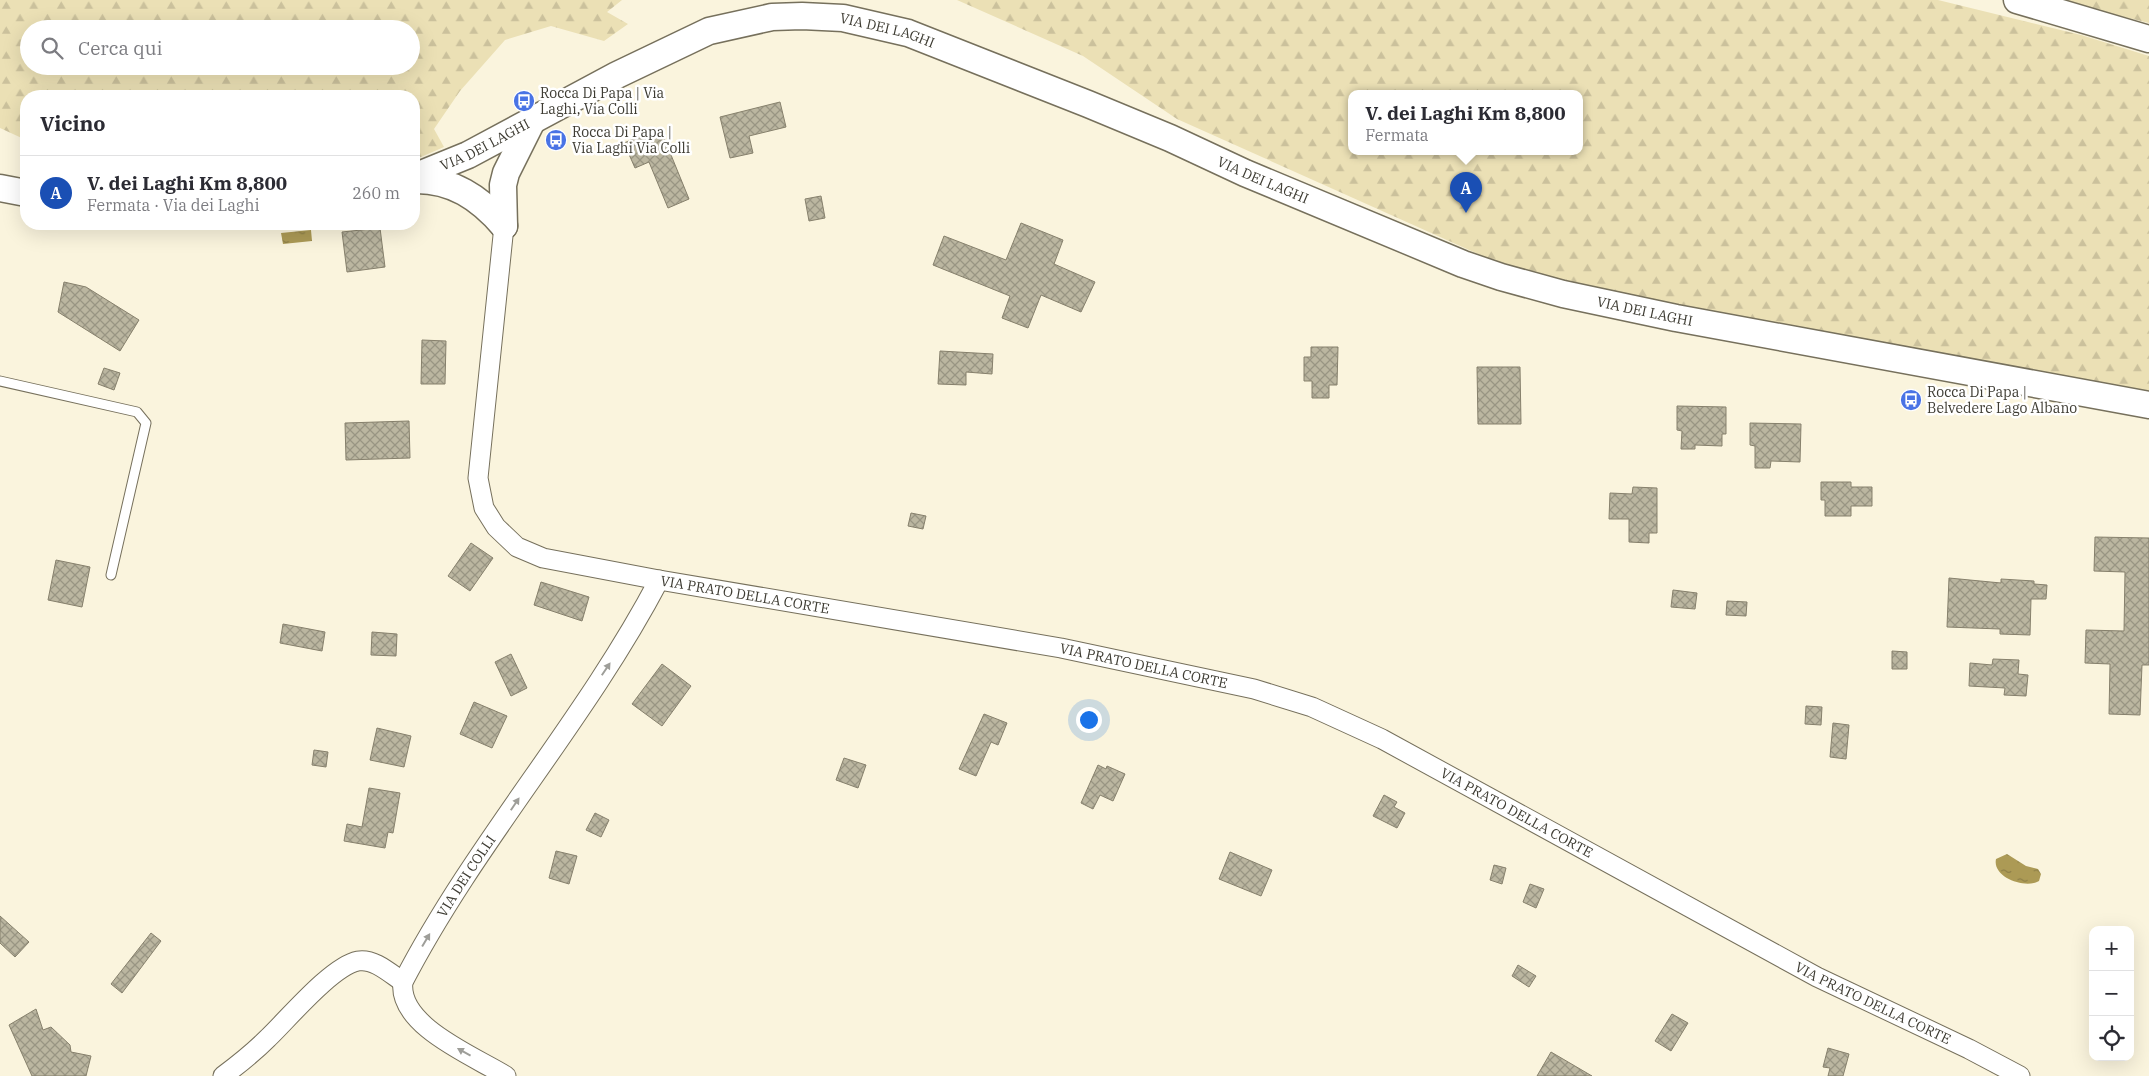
<!DOCTYPE html>
<html lang="it">
<head>
<meta charset="utf-8">
<style>
  :root { --surface:#fff; --page:#f2f2f3; --text:#2b2b33; --muted:#7c7c81; --line:#e1e1e2; --accent:#4973e5 }
  body { margin:0; font-family:"IBM Plex Serif",serif; background:var(--page); color:var(--text) }
  .controls { position:absolute; right:15px; bottom:15px; display:grid; overflow:hidden; border-radius:10px; box-shadow:0 5px 20px #0002 }
  .controls button { width:45px; height:45px; display:grid; place-items:center; padding:0; border:0; border-bottom:1px solid var(--line); background:var(--surface); color:var(--text); font:25px sans-serif }
  .you { position:absolute; left:1088px; top:719px; width:18px; height:18px; margin:-12px; border:4px solid #fff; border-radius:50%; background:#1a73e8; box-shadow:0 0 0 8px #1a73e833 }
  .badge { display:grid; place-items:center; width:32px; height:32px; border-radius:50%; background:var(--accent); color:#fff; font-size:16px; font-weight:700 }
  .pin { position:absolute; translate:-50% -41px; filter:drop-shadow(0 1px 2px #0008) }
  .pin::after { content:''; position:absolute; top:26px; width:18px; height:15px; background:inherit; clip-path:polygon(0 0,100% 0,50% 100%) }
  .popup { position:absolute; left:1348px; top:90px; width:235px; height:65px; box-sizing:border-box; display:grid; place-content:center; border-radius:10px; background:var(--surface); filter:drop-shadow(0 1px 4px #0005); font-size:16px; white-space:nowrap; color:var(--muted) }
  .popup b { font-size:19px; color:var(--text) }
  .popup::after { content:''; position:absolute; left:50%; top:100%; margin-left:-10px; border:10px solid transparent; border-top-color:var(--surface) }
  .list { margin:0; padding:0; list-style:none }
  h2 { display:flex; justify-content:space-between; align-items:center; height:65px; margin:0; padding:0 20px; font-size:21px }
  h2 small { font-size:16px; font-weight:400; color:var(--muted) }
  .list li { display:grid; grid-template-columns:32px 1fr auto; gap:15px; align-items:center; box-sizing:border-box; height:75px; padding:0 20px; border-top:1px solid var(--line) }
  .list b { display:block; font-size:19px; white-space:nowrap }
  .list p { margin:0; font-size:16px; white-space:nowrap; color:var(--muted) }
  .list em { font-size:16px; font-style:normal; color:var(--muted) }
  .icon { flex:none; width:28px; height:28px; fill:none; stroke:currentColor; stroke-width:2; stroke-linecap:round; stroke-linejoin:round }
  .map { position:relative; flex:none; width:2149px; height:1076px; overflow:hidden }
  .search { position:absolute; background:var(--surface); box-shadow:0 5px 20px #0002; left:20px; top:20px; width:400px; height:55px; display:flex; align-items:center; gap:12px; box-sizing:border-box; padding:0 18px; border-radius:28px; color:var(--muted); font-size:19px }
  .panel { position:absolute; background:var(--surface); box-shadow:0 5px 20px #0002; left:20px; top:90px; width:400px; height:140px; border-radius:20px }
  .map>svg:first-child { display:block }
  .forest { fill:url(#forest-firs); fill-rule:evenodd }
  .water { fill:url(#water-ripples) }
  .building { fill:url(#building-cross-hatch); stroke:#86806c }
  .lines { fill:none; stroke-linecap:round; stroke-linejoin:round }
  .lane-casing { stroke:#76705c; stroke-width:11 }
  .street-casing { stroke:#76705c; stroke-width:21 }
  .secondary-casing { stroke:#76705c; stroke-width:29 }
  .lane { stroke:#fff; stroke-width:9 }
  .street { stroke:#fff; stroke-width:19 }
  .secondary { stroke:#fff; stroke-width:26 }
  .oneway { fill:#9e9e99 }
  .labels { text-anchor:middle; stroke-width:5; stroke-linejoin:round; paint-order:stroke }
  .street-label { font-size:14px; fill:#3e3c33; stroke:#fff }
  .poi-label { font-size:14px; fill:#3e3c33; stroke:#fff; text-anchor:start }
</style>
</head>
<body>
<div class="map">
<svg width="2149" height="1076" viewBox="0 0 2149 1076">
  <defs>
    <pattern id="forest-firs" width="22" height="20" patternUnits="userSpaceOnUse" patternTransform="scale(1.25)"><rect width="22" height="20" fill="#ebe0b5"/><path d="M5 1l3.5 6h-7zM16 11l3.5 6h-7z" fill="#cbc19c"/></pattern>
    <pattern id="water-ripples" width="26" height="14" patternUnits="userSpaceOnUse" patternTransform="scale(1.25)"><rect width="26" height="14" fill="#ac9a55"/><path d="M2 4q2-2 4 0t4 0M15 11q2-2 4 0t4 0" fill="none" stroke="#8d7f47"/></pattern>
    <pattern id="building-cross-hatch" width="8" height="8" patternUnits="userSpaceOnUse" patternTransform="scale(1.25)"><rect width="8" height="8" fill="#bbb6a0"/><path d="M0 0l8 8M0 8l8-8" fill="none" stroke="#999583"/></pattern>
  </defs>
  <rect width="100%" height="100%" fill="#faf4dd"/>
  <g class="forest">
    <path d="M0 0H622L607 12 628 24 604 41 551 26 505 40 460 91 434 129 444 147 414 160V96H26V140L0 128ZM29 29H411V66H29Z"/>
    <path d="M957 0H1938L2081 35 2149 56V394L1799 333 1516 271 1177 119 1083 56ZM1352 94H1580V152H1352Z"/>
    <polygon points="2056,0 2149,0 2149,23"/>
  </g>
  <g class="water">
    <polygon points="311,230 312,241 283,244 281,233"/>
    <path d="M2007 854 2026 866 2038 869 2041 874 2039 881C2026 889 1992 878 1996 859Z"/>
  </g>
  <g class="building">
    <polygon points="780,102 786,127 749,136 753,153 730,158 720,117"/>
    <polygon points="660,128 689,199 668,208 649,162 635,168 624,143"/>
    <polygon points="821,196 825,218 809,221 805,199"/>
    <polygon points="1021,223 1063,240 1054,264 1095,282 1081,312 1041,295 1028,328 1002,318 1010,296 933,265 944,236 1006,260"/>
    <polygon points="380,228 385,267 347,272 342,232"/>
    <polygon points="64,282 86,287 139,320 120,351 58,312"/>
    <polygon points="422,340 446,341 445,384 421,384"/>
    <polygon points="1311,347 1338,347 1337,385 1329,385 1329,398 1312,398 1312,381 1304,381 1304,357 1311,357"/>
    <polygon points="940,351 993,354 992,374 966,372 966,385 938,384"/>
    <polygon points="1477,367 1520,367 1521,424 1478,424"/>
    <polygon points="104,368 120,373 114,390 98,384"/>
    <polygon points="1677,406 1726,407 1726,434 1722,434 1722,446 1695,445 1695,449 1681,449 1682,431 1677,430"/>
    <polygon points="409,421 410,458 346,460 345,423"/>
    <polygon points="1750,423 1801,424 1800,462 1771,461 1770,468 1755,468 1755,446 1750,445"/>
    <polygon points="1821,482 1851,482 1851,487 1872,487 1872,506 1851,506 1851,516 1825,516 1825,500 1821,500"/>
    <polygon points="1633,487 1657,488 1657,533 1649,533 1649,543 1629,542 1629,519 1609,519 1610,493 1632,494"/>
    <polygon points="911,513 926,516 923,529 908,526"/>
    <polygon points="2095,537 2149,538 2149,665 2142,665 2140,715 2109,714 2110,664 2085,663 2086,630 2124,631 2125,572 2094,571"/>
    <polygon points="471,543 493,558 470,591 448,576"/>
    <polygon points="56,560 90,567 82,607 48,600"/>
    <polygon points="1949,578 2001,583 2001,579 2034,581 2034,584 2047,585 2046,599 2031,599 2030,635 2000,634 2000,629 1947,627"/>
    <polygon points="541,582 589,597 582,621 534,605"/>
    <polygon points="1673,590 1697,593 1695,609 1671,607"/>
    <polygon points="1727,601 1747,602 1746,616 1726,615"/>
    <polygon points="283,624 325,632 322,651 280,643"/>
    <polygon points="372,632 397,634 396,656 371,655"/>
    <polygon points="1892,651 1907,652 1907,669 1892,669"/>
    <polygon points="511,654 527,688 511,696 495,662"/>
    <polygon points="1993,659 2019,660 2018,674 2028,675 2026,696 2004,695 2005,688 1969,686 1970,663 1992,665"/>
    <polygon points="662,664 691,686 662,726 632,704"/>
    <polygon points="474,702 507,716 492,748 460,734"/>
    <polygon points="1806,706 1822,707 1821,725 1805,724"/>
    <polygon points="984,714 1007,723 998,745 991,742 976,776 959,769"/>
    <polygon points="1833,723 1849,725 1846,759 1830,757"/>
    <polygon points="377,728 411,736 404,767 370,760"/>
    <polygon points="314,750 328,752 326,767 312,765"/>
    <polygon points="844,758 866,765 858,788 836,780"/>
    <polygon points="1098,765 1106,769 1107,766 1125,774 1113,801 1100,795 1093,809 1081,803"/>
    <polygon points="369,788 400,793 393,833 388,832 385,848 344,841 347,824 362,827"/>
    <polygon points="1384,795 1397,802 1394,807 1405,813 1397,828 1373,816"/>
    <polygon points="595,813 609,820 601,837 586,830"/>
    <polygon points="556,851 577,856 569,884 549,878"/>
    <polygon points="1230,852 1272,870 1261,896 1219,879"/>
    <polygon points="1494,865 1506,868 1502,884 1490,880"/>
    <polygon points="1530,884 1544,889 1536,908 1523,902"/>
    <polygon points="0,916 29,942 15,957 0,943"/>
    <polygon points="151,933 161,941 122,993 111,984"/>
    <polygon points="1518,965 1536,976 1529,987 1512,976"/>
    <polygon points="36,1009 43,1030 51,1027 70,1045 71,1052 91,1056 86,1076 32,1076 9,1025"/>
    <polygon points="1672,1014 1688,1023 1671,1051 1655,1041"/>
    <polygon points="1828,1048 1849,1054 1843,1076 1828,1076 1830,1068 1823,1067"/>
    <polygon points="1551,1052 1592,1076 1537,1076"/>
  </g>
  <g class="lines">
    <g class="lane-casing">
      <polyline id="lane" points="0,381 137,412 146,423 111,575"/>
    </g>
    <g class="street-casing">
      <g id="street">
        <path id="s1" d="M504 226 478 478 484 508 496 527 517 547 543 558 659 580 1061 648 1254 689 1312 707 1382 739 1817 977 1969 1049 2020 1076"/>
        <path d="M223 1076C239 1064 254 1052 268 1038 288 1019 332 966 358 961 374 958 391 974 403 982"/>
        <path id="s2" d="M506 1076C476 1057 397 1026 403 982 476 841 585 721 659 580"/>
      </g>
    </g>
    <g class="secondary-casing">
      <g id="secondary">
        <polyline points="2017,0 2149,39"/>
        <path id="s3" d="M414 177 468 155 617 75 709 31 772 17 802 16 843 18 908 33 1088 104 1170 138 1245 173 1463 264 1501 277 1563 294 1676 318 2149 405"/>
        <path d="M414 180C452 179 480 198 504 226"/>
        <polyline points="0,188 26,193"/>
        <polyline points="504,226 503,185 506,173 532,121"/>
      </g>
    </g>
    <use href="#lane" class="lane"/>
    <use href="#street" class="street"/>
    <use href="#secondary" class="secondary"/>
  </g>
  <defs><path id="oneway-solid" d="M-6-.8H1V-3.2L6.5 0L1 3.2V.8H-6Z" transform="scale(1.25)"/></defs>
  <g class="oneway">
    <use href="#oneway-solid" transform="translate(606 669) rotate(-56)"/>
    <use href="#oneway-solid" transform="translate(515 804) rotate(-56)"/>
    <use href="#oneway-solid" transform="translate(426 940) rotate(-59)"/>
    <use href="#oneway-solid" transform="translate(464 1052) rotate(-151)"/>
  </g>
  <defs>
    <g id="bus-disc" transform="scale(1.125)"><circle r="9.5" fill="#4973e5" stroke="#fff"/><path d="M-5-6H5V4H4V6H2V4H-2V6H-4V4H-5ZM-3.5-4V0h7V-4ZM-3.5 1.2v1.5H-2V1.2ZM2 1.2v1.5H3.5V1.2Z" fill="#fff"/></g>
  </defs>
  <g fill-rule="evenodd">
    <use href="#bus-disc" x="524" y="101"/>
    <use href="#bus-disc" x="556" y="140"/>
    <use href="#bus-disc" x="1911" y="400"/>
  </g>
  <g class="labels">
    <g class="street-label">
      <text dy="5" stroke="none"><textPath href="#s3" startOffset="511">VIA DEI LAGHI</textPath></text>
      <text dy="5" stroke="none"><textPath href="#s3" startOffset="78">VIA DEI LAGHI</textPath></text>
      <text dy="5" stroke="none"><textPath href="#s3" startOffset="916">VIA DEI LAGHI</textPath></text>
      <text dy="5" stroke="none"><textPath href="#s3" startOffset="1321">VIA DEI LAGHI</textPath></text>
      <text dy="5" stroke="none"><textPath href="#s1" startOffset="569">VIA PRATO DELLA CORTE</textPath></text>
      <text dy="5" stroke="none"><textPath href="#s1" startOffset="974">VIA PRATO DELLA CORTE</textPath></text>
      <text dy="5" stroke="none"><textPath href="#s1" startOffset="1378">VIA PRATO DELLA CORTE</textPath></text>
      <text dy="5" stroke="none"><textPath href="#s2" startOffset="270">VIA DEI COLLI</textPath></text>
      <text dy="5" stroke="none"><textPath href="#s1" startOffset="1782">VIA PRATO DELLA CORTE</textPath></text>
    </g>
    <g class="poi-label">
      <text x="540" y="98">Rocca Di Papa | Via<tspan x="540" dy="16">Laghi, Via Colli</tspan></text>
      <text x="572" y="137">Rocca Di Papa |<tspan x="572" dy="16">Via Laghi Via Colli</tspan></text>
      <text x="1927" y="397">Rocca Di Papa |<tspan x="1927" dy="16">Belvedere Lago Albano</tspan></text>
    </g>
  </g>
</svg>
<div class="controls">
<button>+</button>
<button>−</button>
<button><svg class="icon" aria-label="locate" viewBox="0 0 24 24"><circle cx="12" cy="12" r="6"/><path d="M12 2v4M12 18v4M2 12h4M18 12h4"/></svg></button>
</div>
<div class="you"></div>
<div class="pin badge" style="left:1466px;top:213px;background:#1a4fb4">A</div>
<div class="popup"><b>V. dei Laghi Km 8,800</b>Fermata</div>
<div class="search"><svg class="icon" aria-label="search" viewBox="0 0 24 24"><circle cx="10" cy="10" r="6"/><path d="M15 15l6 6"/></svg>Cerca qui</div>
<section class="panel">
<h2>Vicino<small></small></h2>
<ul class="list">
<li><span class="badge" style="background:#1a4fb4">A</span><div><b>V. dei Laghi Km 8,800</b><p>Fermata · Via dei Laghi</p></div><em>260 m</em></li>
</ul>
</section>
</div>
</body>
</html>
